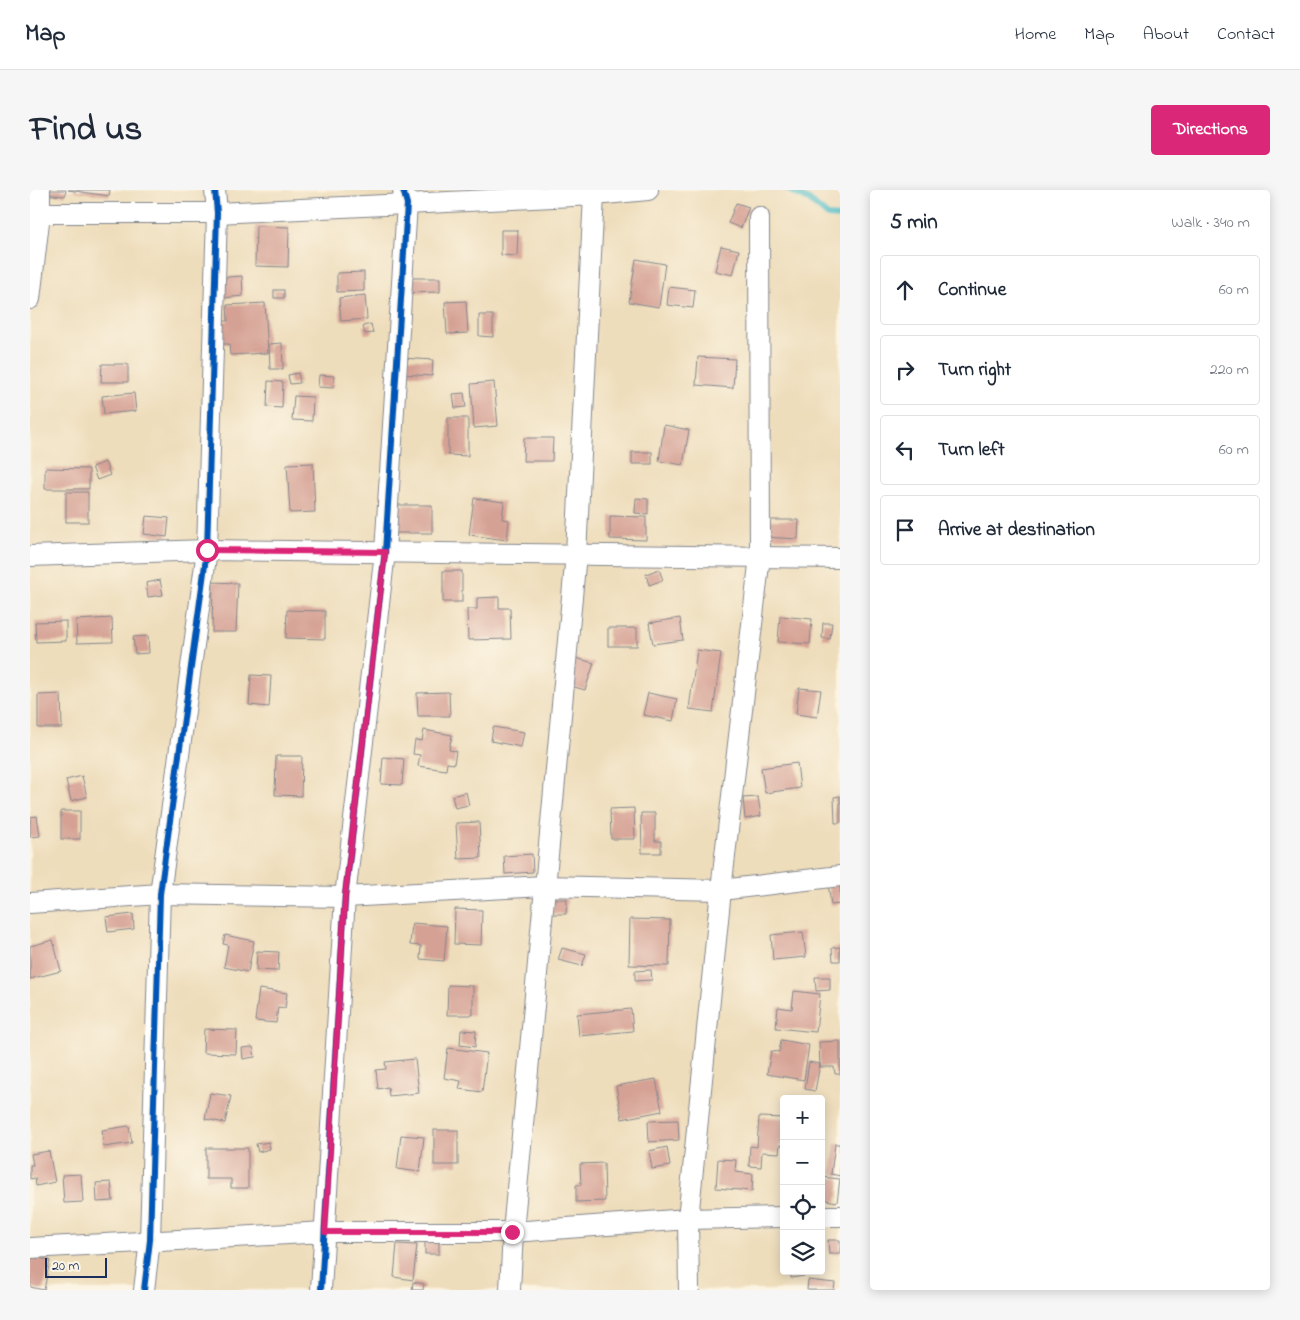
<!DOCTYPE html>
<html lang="en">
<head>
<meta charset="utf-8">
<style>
  :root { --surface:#fff; --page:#f6f6f7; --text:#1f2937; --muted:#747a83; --line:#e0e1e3; --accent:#db2777 }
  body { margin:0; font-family:"Indie Flower",sans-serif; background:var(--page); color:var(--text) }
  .controls { position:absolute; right:15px; bottom:15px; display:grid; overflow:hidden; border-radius:5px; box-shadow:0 2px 12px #0003 }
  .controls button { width:45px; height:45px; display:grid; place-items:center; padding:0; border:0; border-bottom:1px solid var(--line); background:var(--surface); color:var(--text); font:25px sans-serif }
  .scale { position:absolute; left:15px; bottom:12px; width:62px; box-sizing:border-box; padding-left:5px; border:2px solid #1b2f5e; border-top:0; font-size:14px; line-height:18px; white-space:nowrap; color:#1b2f5e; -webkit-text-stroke:4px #fcf5e5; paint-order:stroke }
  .stop { position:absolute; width:15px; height:15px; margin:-11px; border:4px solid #db2777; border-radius:50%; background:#fff }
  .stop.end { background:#db2777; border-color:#fff; box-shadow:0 1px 5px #0008 }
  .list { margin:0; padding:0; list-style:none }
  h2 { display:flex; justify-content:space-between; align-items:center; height:65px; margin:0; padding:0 20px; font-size:21px }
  h2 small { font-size:16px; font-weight:400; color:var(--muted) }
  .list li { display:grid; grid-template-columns:32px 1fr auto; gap:15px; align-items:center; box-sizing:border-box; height:70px; margin:0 10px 10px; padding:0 10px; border:1px solid var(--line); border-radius:5px }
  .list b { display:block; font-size:19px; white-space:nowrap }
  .list em { font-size:16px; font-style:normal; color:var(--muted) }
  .icon { flex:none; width:28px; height:28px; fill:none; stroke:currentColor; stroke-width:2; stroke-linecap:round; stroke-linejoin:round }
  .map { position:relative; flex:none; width:810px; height:1100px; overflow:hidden; border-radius:5px }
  header { display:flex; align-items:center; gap:30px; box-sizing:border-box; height:70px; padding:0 25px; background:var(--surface); border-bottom:1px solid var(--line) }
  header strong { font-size:24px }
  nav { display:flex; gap:28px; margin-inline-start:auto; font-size:18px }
  .intro { display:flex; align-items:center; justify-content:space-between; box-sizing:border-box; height:120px; padding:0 30px }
  h1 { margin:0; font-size:35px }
  .button { padding:12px 22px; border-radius:5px; background:var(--accent); color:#fff; font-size:18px; font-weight:700 }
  main { display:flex; gap:30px; padding:0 30px }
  aside { flex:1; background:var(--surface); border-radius:5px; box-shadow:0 2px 12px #0003 }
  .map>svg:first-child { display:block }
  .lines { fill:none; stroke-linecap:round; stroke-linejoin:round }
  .stream { stroke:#4ebcc6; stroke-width:6 }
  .building { fill:#d5a194 }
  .street-casing { stroke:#84868c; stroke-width:22 }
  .street { stroke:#fff; stroke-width:20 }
  .cycleway-casing { stroke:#fcf5e5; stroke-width:9 }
  .cycleway { stroke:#0057b8; stroke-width:6 }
  .route { stroke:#db2777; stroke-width:6 }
</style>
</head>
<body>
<header>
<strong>Map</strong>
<nav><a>Home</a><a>Map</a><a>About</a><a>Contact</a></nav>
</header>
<div class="intro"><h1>Find us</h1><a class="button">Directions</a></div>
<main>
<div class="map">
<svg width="810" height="1100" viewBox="0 0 810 1100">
  <rect width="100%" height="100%" fill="#fcf5e5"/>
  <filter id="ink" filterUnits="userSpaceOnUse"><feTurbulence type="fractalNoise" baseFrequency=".02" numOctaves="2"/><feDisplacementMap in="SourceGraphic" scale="10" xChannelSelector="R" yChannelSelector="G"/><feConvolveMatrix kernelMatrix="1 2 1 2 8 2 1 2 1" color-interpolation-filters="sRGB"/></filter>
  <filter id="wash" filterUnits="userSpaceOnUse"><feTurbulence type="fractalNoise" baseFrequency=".0096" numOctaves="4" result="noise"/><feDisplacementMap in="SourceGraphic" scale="20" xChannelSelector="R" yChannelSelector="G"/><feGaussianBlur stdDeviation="1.12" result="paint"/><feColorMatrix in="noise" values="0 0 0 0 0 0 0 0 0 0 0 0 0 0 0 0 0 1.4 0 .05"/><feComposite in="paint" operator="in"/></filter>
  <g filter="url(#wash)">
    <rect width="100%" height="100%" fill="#edb"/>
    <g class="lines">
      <polyline class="stream" points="758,0 779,10 798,26 810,27"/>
    </g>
    <g id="blocks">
      <g class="building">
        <polygon points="1,0 36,0 35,6 1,3"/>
        <polygon points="38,0 80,0 79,6"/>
        <polygon points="706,13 719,17 711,38 698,33"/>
        <polygon points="226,36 259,37 258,77 225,76"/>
        <polygon points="471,40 488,40 487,66 471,65"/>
        <polygon points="691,56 709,60 703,85 685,81"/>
        <polygon points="606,69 635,74 629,117 599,112"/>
        <polygon points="334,82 334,101 307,102 307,83"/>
        <polygon points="212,86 213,106 184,109 182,88"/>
        <polygon points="370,88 410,88 410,102 370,103"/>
        <polygon points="639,97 665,100 663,118 637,115"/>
        <rect x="244" y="100" width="10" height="8"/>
        <polygon points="335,105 337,129 311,131 309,108"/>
        <polygon points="436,111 438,143 417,144 415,112"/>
        <polygon points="235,113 238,163 200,165 199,154 189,154 188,131 198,131 197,115"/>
        <polygon points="449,125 463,125 463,147 449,146"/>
        <polygon points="341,134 343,143 335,144 333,136"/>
        <polygon points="252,153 253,179 240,179 239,154"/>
        <polygon points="668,167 705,169 703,198 666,195"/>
        <polygon points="372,168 403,170 402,186 371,184"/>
        <polygon points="72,174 98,174 98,192 71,192"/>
        <polygon points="268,183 270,193 260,194 258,185"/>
        <polygon points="289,185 304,186 303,198 288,197"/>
        <polygon points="238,191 253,192 252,218 237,217"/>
        <polygon points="464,192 468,236 444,238 441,194"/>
        <polygon points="104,203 106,221 74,224 72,206"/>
        <polygon points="434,203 436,217 425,218 423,204"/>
        <polygon points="264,206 283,207 282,231 262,230"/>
        <polygon points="418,228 438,228 438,266 418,265"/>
        <polygon points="634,235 659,240 653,275 629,271"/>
        <polygon points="494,248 523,248 522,271 493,271"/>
        <rect x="602" y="262" width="20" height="12"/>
        <polygon points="75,272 80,285 67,290 62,277"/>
        <polygon points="283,273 285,322 260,323 257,274"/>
        <polygon points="15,278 59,279 59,299 15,299"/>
        <rect x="36" y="302" width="22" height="30"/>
        <polygon points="444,308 474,312 472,329 479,330 477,350 439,345"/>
        <polygon points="606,308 618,309 618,324 605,323"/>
        <polygon points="367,315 402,315 402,343 366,343"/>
        <polygon points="116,326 139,328 137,347 114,344"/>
        <polygon points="580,326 616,327 616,350 580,349"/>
        <polygon points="735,330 769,330 768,349 734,347"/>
        <polygon points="629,379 633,390 619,395 616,384"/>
        <rect x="413" y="381" width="19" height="31"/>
        <polygon points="130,390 133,405 118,407 116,393"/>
        <polygon points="183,392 208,393 206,442 182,442"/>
        <polygon points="469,407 469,418 480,418 481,449 438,450 437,419 447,419 447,408"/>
        <polygon points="257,420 295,421 295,449 256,448"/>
        <polygon points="750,426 782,429 780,454 748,452"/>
        <polygon points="82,428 83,452 47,453 46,430"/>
        <polygon points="650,428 653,450 623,454 619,433"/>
        <polygon points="36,431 36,451 6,452 5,432"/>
        <polygon points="793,433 802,433 800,449 792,448"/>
        <rect x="578" y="438" width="29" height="18"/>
        <polygon points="118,446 119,463 105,464 103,447"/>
        <polygon points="667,460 691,463 683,522 659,519"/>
        <polygon points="545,468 564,473 555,500 537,495"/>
        <polygon points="221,485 241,486 239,517 219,515"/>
        <polygon points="769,498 791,500 787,527 766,524"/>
        <polygon points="419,502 420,526 388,526 387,503"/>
        <polygon points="618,503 647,509 643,531 613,525"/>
        <polygon points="31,504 32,538 8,538 8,505"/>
        <polygon points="463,537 494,542 491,557 461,551"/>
        <polygon points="394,540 422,545 419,560 426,561 424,574 417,573 416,580 388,576 390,565 383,564 385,550 392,551"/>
        <polygon points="246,566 272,566 271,606 245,605"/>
        <polygon points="353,567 374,569 372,595 351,594"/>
        <polygon points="767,573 770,598 735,603 731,578"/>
        <polygon points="52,586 57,607 41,611 36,590"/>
        <polygon points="436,602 439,615 425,618 422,606"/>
        <polygon points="810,606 810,633 805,633 804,607"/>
        <polygon points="728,607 731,626 715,629 713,608"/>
        <polygon points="604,618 605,649 581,649 580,619"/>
        <rect x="31" y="621" width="19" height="28"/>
        <polygon points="611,623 625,623 625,651 631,651 631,663 612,663"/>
        <polygon points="7,626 10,646 0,647 0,627"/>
        <polygon points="449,632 451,668 428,669 426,633"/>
        <polygon points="502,664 503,682 475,684 474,666"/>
        <polygon points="810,691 810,714 801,715 798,693"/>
        <polygon points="522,709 537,709 536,724 522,724"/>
        <polygon points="425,719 452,720 451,755 424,754"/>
        <polygon points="103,724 104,739 78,742 76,727"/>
        <polygon points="600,729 640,730 639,776 599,775"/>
        <polygon points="382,733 417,736 414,771 390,769 391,756 380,755"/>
        <polygon points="773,742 776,767 743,770 741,745"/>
        <polygon points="195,745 224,751 218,782 194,777 198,755 193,754"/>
        <polygon points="23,750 31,781 0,789 0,756"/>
        <polygon points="810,757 810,771 803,771 802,758"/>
        <polygon points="532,758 556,764 552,776 528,770"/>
        <polygon points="227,761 249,762 248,781 226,780"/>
        <polygon points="621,780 622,790 605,791 605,781"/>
        <polygon points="785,787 800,787 800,800 786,801"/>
        <polygon points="418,795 443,796 443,825 417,825"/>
        <polygon points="229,799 257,803 255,818 248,817 246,833 225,831"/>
        <polygon points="764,801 790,804 786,842 746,838 748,817 762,819"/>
        <polygon points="601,819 603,841 549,846 547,824"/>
        <polygon points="174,839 207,840 206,864 173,863"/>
        <polygon points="431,840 446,841 445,857 430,855"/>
        <polygon points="751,850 779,855 774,890 737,884 741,861 749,862"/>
        <polygon points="810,851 810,884 805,884 804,877 790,877 789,852"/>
        <polygon points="223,857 225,867 213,869 212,858"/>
        <polygon points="418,858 457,863 452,902 429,899 431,891 414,888"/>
        <polygon points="385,869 389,903 359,906 358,897 348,899 346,880 356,879 355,872"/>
        <polygon points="779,872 790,874 785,901 775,899"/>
        <polygon points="626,889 632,921 592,929 586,896"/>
        <polygon points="180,903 201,906 195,933 175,929"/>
        <polygon points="729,927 754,928 754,955 750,955 749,963 732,962 731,977 719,976 720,956 727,957"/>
        <polygon points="648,930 649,950 619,952 618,931"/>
        <polygon points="99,936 102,953 74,957 72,940"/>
        <rect x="404" y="940" width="24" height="35"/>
        <polygon points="371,945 394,947 390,982 367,979"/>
        <polygon points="239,952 240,959 228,962 226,954"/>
        <polygon points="805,954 810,954 810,986 801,984"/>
        <polygon points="637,957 640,976 622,979 619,961"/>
        <polygon points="176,958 218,958 218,998 201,998 201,989 176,989"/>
        <polygon points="19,961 25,992 6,996 5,988 0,989 0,975 3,975 1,964"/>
        <polygon points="688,969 706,970 705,982 723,984 722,1001 686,998"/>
        <polygon points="574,973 575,1011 546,1012 546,995 551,995 550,974"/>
        <polygon points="51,984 53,1012 34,1013 32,985"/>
        <polygon points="791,987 810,989 807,1012 791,1009"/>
        <polygon points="81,992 83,1011 67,1012 66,993"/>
        <rect x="395" y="1049" width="14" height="15"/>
        <polygon points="798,1050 810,1050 810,1064 799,1064"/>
        <polygon points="367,1054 387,1055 383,1090 364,1087"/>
        <polygon points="0,1067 20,1070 14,1100 0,1097"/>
        <polygon points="761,1081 773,1081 774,1086 761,1088"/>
        <polygon points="778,1090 805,1093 804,1100 777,1100"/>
        <polygon points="383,1092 394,1094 393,1100 382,1100"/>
      </g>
    </g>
  </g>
  <g filter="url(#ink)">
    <use href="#blocks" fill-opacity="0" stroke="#84868c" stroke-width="1"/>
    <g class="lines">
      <g class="street-casing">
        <g id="street">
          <polyline points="0,23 187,23 564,5 618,0"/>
          <polyline points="0,109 10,23 10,0"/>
          <polyline points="0,366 177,360 810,368"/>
          <polyline points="0,713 130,704 315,707 514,696 691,700 810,686"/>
          <polyline points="791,1026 810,1026"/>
          <polyline points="0,1058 295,1042 483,1042 658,1029 754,1027"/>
          <polyline points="114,1100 120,1050 130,704 177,360 187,23 185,0"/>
          <polyline points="291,1100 315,707 355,362 377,14 373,0"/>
          <polyline points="480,1100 483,1042 546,364 564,5"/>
          <polyline points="659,1100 658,1029 691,700 730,366 729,27"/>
        </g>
      </g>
      <use href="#street" class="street"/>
      <g class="cycleway-casing">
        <g id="cycleway">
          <polyline points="114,1100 120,1050 130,704 177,360 187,23 185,0"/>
          <polyline points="291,1100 315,707 355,362 377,14 373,0"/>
        </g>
      </g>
      <use href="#cycleway" class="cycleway"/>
    </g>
  </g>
  <g class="lines" filter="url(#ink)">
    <polyline class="route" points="177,360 355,362 315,706 295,1042 482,1042"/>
  </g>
</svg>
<div class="controls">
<button>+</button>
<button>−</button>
<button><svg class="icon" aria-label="locate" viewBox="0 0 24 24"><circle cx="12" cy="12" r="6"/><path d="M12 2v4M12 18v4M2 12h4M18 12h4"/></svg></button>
<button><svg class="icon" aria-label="layers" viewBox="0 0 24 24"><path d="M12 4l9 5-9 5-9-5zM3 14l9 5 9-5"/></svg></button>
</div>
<div class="scale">20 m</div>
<div class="stop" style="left:177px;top:360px"></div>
<div class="stop end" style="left:482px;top:1042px"></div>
</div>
<aside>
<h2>5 min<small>Walk · 340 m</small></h2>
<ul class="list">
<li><svg class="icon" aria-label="ahead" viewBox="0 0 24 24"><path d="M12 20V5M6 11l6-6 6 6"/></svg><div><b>Continue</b></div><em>60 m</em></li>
<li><svg class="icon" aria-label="right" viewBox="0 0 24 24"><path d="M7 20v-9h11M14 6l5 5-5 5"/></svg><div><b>Turn right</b></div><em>220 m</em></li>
<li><svg class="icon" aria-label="left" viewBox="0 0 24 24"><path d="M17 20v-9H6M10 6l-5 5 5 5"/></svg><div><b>Turn left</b></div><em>60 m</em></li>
<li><svg class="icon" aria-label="arrive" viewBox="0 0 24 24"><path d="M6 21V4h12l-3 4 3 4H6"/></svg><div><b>Arrive at destination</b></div></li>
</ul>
</aside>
</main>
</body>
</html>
